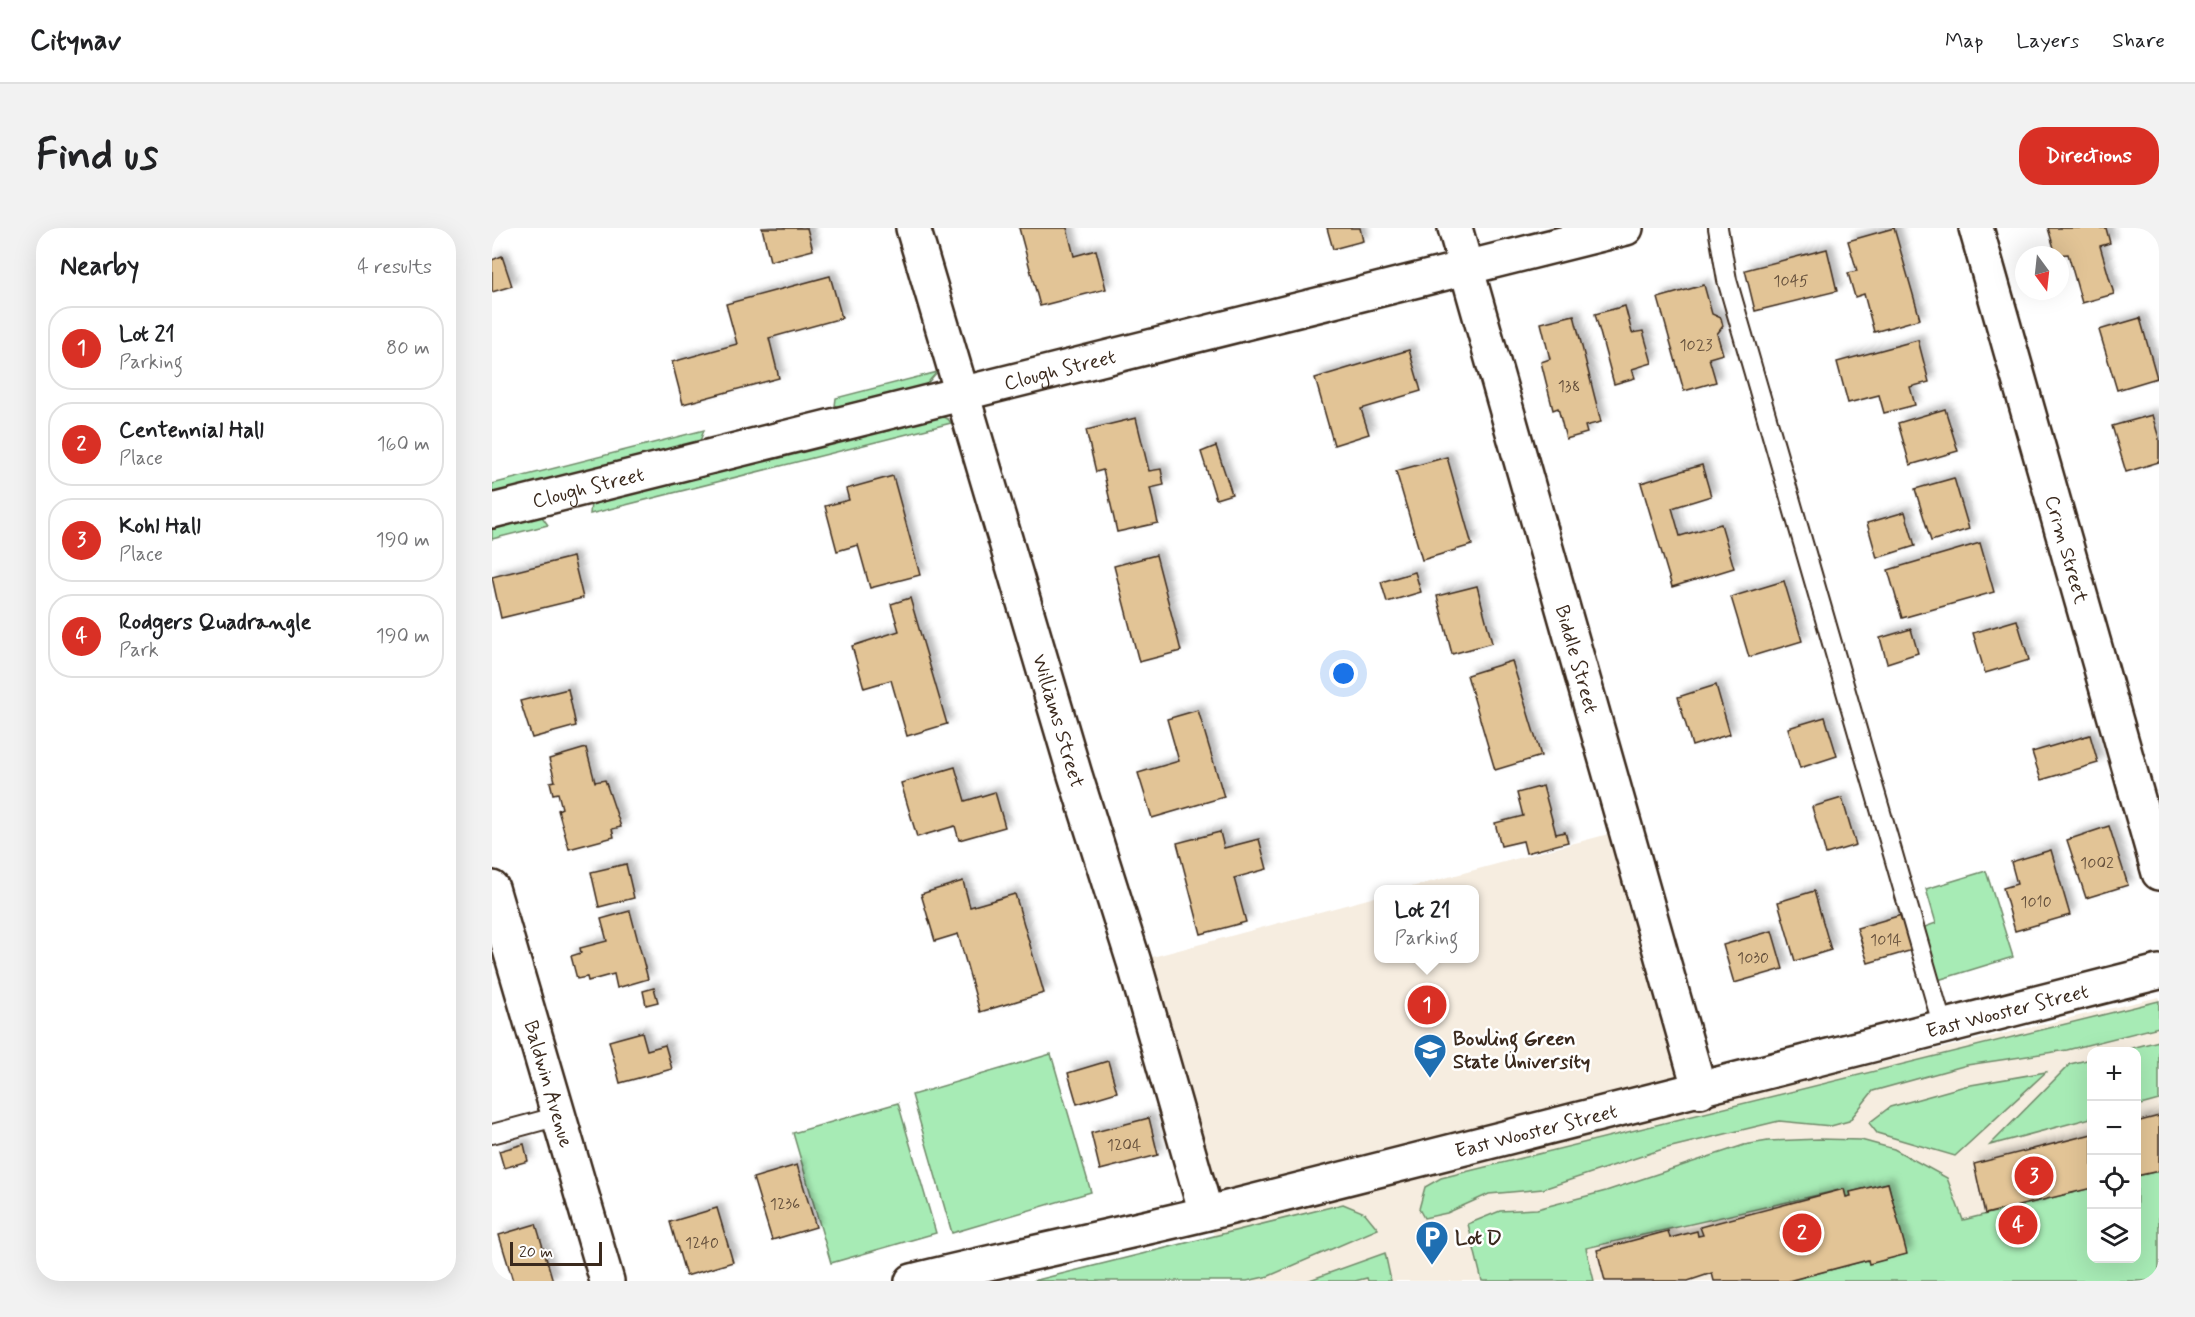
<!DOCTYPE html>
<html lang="en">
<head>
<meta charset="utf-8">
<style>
  :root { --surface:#fff; --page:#f2f2f2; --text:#202124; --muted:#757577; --line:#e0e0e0; --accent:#d93025 }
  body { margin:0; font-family:Mynerve,sans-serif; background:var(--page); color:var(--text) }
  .controls { position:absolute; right:18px; bottom:18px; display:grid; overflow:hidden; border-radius:12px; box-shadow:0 6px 24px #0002 }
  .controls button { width:54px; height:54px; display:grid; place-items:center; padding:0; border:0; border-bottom:2px solid var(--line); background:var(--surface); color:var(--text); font:30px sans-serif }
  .compass { position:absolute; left:1523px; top:18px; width:54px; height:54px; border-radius:50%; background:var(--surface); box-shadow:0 6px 24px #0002; rotate:165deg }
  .scale { position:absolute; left:18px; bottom:15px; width:92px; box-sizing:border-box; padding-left:6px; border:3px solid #3b2a1e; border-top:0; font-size:16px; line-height:21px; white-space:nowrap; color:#3b2a1e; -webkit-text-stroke:4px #fff; paint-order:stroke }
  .you { position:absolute; left:852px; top:446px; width:21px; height:21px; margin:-15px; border:4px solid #fff; border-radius:50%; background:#1a73e8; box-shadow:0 0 0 9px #1a73e833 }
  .badge { display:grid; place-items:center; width:39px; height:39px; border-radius:50%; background:var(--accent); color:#fff; font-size:20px; font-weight:700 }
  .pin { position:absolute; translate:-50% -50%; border:3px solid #fff; box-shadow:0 2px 6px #0006 }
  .popup { position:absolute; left:882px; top:657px; width:105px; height:78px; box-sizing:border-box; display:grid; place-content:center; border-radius:12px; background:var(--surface); filter:drop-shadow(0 2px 4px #0005); font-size:20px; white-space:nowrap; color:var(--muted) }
  .popup b { font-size:22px; color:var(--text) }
  .popup::after { content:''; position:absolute; left:50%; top:100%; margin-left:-12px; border:12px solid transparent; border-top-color:var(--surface) }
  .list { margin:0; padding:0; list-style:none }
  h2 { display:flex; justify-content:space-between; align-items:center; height:78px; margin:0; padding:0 24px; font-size:26px }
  h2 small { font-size:20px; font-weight:400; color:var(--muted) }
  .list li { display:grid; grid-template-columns:39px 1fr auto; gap:18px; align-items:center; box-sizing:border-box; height:84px; margin:0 12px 12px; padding:0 12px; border:2px solid var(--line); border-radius:24px }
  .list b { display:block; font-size:22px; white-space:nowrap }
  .list p { margin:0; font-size:20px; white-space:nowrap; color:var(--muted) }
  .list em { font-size:20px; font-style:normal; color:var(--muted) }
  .icon { flex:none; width:33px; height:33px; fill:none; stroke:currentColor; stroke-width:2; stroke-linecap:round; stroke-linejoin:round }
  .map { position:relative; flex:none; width:1667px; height:1053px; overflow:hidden; border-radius:24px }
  header { display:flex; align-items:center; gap:36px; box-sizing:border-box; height:84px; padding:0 30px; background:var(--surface); border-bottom:2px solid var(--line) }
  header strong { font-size:28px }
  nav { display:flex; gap:33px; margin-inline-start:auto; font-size:21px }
  .intro { display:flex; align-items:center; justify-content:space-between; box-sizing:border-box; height:144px; padding:0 36px }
  h1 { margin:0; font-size:42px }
  .button { padding:15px 27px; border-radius:24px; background:var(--accent); color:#fff; font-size:21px; font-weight:700 }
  main { display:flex; gap:36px; padding:0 36px }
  aside { flex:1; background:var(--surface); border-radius:24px; box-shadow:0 6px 24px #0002 }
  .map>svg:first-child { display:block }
  .built { fill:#f6ede0; fill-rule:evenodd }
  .green { fill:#a7ebb5; stroke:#718a6a; stroke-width:1.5 }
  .building { fill:#e2c496; stroke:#3b2a1e; stroke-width:1.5; filter:url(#shadow) }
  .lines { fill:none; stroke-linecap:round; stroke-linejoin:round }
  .lane-casing { stroke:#3b2a1e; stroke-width:22 }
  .street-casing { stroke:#3b2a1e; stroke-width:38 }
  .secondary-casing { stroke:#3b2a1e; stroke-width:38 }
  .lane { stroke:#fff; stroke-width:18 }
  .street { stroke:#fff; stroke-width:33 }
  .secondary { stroke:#fff; stroke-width:33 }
  .labels { text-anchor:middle; stroke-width:5; stroke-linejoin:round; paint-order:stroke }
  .number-label { font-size:16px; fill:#65503c }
  .street-label { font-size:20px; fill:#3b2a1e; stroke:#fff }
  .poi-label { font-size:20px; font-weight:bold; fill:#3b2a1e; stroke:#fff; text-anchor:start }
</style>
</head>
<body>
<header>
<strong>Citynav</strong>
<nav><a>Map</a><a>Layers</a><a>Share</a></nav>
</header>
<div class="intro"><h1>Find us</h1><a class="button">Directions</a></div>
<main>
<aside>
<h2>Nearby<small>4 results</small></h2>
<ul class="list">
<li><span class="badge">1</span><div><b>Lot 21</b><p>Parking</p></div><em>80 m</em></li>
<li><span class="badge">2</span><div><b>Centennial Hall</b><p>Place</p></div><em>160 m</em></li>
<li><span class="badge">3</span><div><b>Kohl Hall</b><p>Place</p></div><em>190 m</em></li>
<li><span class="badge">4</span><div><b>Rodgers Quadrangle</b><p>Park</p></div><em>190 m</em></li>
</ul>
</aside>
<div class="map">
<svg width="1667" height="1053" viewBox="0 0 1667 1053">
  <defs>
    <filter id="shadow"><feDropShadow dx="5.5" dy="-5.5" stdDeviation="3" flood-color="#0004"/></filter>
  </defs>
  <rect width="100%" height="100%" fill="#fff"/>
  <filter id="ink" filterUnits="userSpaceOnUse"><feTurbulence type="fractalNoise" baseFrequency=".0167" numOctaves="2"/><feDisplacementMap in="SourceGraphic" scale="12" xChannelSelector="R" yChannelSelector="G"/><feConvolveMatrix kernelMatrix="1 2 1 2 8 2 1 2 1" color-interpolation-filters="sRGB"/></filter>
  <g filter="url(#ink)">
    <path class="built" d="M1124 604 1201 879 1667 769V1053H541L722 1008 653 731 887 668V730H983V662L912 661ZM1600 824H1644V1030H1600Z"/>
    <g class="green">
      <polygon points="445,144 432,159 355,178 343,178 344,170"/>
      <polygon points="443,186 456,191 459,195 98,286 99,274"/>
      <polygon points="212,202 207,216 0,268 0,256"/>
      <polygon points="48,286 56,297 0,311 0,298"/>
      <polygon points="1494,643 1521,729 1446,752 1430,700 1444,695 1434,661"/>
      <polygon points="1667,773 1667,799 1575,822 1475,837 1381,863 1357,893 1339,898 1287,893 1171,921 1051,961 997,966 955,985 932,990 927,981 933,959 949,950"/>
      <polygon points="1667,813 1667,872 1645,878 1644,824 1628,823"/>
      <polygon points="559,826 599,964 460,1005 420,867"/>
      <polygon points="1599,831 1599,890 1498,917 1578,836"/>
      <polygon points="1554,844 1463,928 1385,905 1377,895 1398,879 1473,858"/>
      <polygon points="406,875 444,1005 339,1035 301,905"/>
      <polygon points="1327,911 1369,912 1402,921 1455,950 1471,992 1599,960 1600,1030 1644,1030 1645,948 1667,943 1667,1053 1296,1053 1376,1032 1377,1035 1414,1026 1396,955 1358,964 1359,968 1354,969 1352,961 1094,1020 1102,1053 990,1053 976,996 1008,983 1045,981 1114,963 1252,917 1276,913"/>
      <polygon points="851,976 873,985 886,1001 777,1048 755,1053 541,1053"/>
      <polygon points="893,1025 899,1053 876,1053 875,1050 863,1053 815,1053"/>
    </g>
    <g class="building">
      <polygon points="270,0 315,0 321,22 278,33"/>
      <polygon points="527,0 575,0 582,28 604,22 614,61 548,78"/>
      <polygon points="835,0 868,0 871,13 841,21"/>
      <polygon points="1402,0 1428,91 1382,104 1372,66 1363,69 1356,45 1365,43 1356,13"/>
      <polygon points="1556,0 1614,0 1618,15 1608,18 1622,66 1590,75 1576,26 1564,27"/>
      <polygon points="1335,21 1345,63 1263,83 1253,42"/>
      <polygon points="10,28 20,58 0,64 0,32"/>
      <polygon points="338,48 350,90 277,110 287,150 191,176 180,134 245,116 234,76"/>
      <polygon points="1212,57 1220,86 1229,90 1231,98 1225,106 1231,126 1217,130 1224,154 1192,163 1166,70"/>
      <polygon points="1133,78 1140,105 1151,103 1160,135 1140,141 1143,150 1122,156 1103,86"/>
      <polygon points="1082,87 1109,194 1093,198 1095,205 1074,211 1066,180 1061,182 1049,134 1058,131 1049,95"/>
      <polygon points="1648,90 1665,150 1625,162 1607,102"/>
      <polygon points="1426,112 1437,154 1418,159 1423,177 1392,185 1387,167 1356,175 1345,134"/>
      <polygon points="917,122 929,163 869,181 877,206 842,217 823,150"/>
      <polygon points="1453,181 1466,223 1418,237 1406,195"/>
      <polygon points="1660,187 1667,210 1667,234 1634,244 1620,198"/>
      <polygon points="644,190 657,243 669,241 672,257 658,260 666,295 625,304 611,242 604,244 594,202"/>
      <polygon points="724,218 740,266 724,271 709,224"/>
      <polygon points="955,229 980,317 930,332 904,243"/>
      <polygon points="1210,237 1219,268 1180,280 1188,308 1229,296 1242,340 1180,359 1149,255"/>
      <polygon points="401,248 428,347 378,360 366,317 345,323 333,278 357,272 354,261"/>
      <polygon points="1462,250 1477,301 1439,313 1423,261"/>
      <polygon points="1413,284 1423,318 1385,330 1375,295"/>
      <polygon points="1488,315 1502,364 1410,390 1396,342"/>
      <polygon points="664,327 689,423 647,434 622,338"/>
      <polygon points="81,329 91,370 9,390 0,349"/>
      <polygon points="923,344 929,364 895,374 889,354"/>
      <polygon points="1292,353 1310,413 1257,429 1239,369"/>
      <polygon points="985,358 1000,415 960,426 945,368"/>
      <polygon points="418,370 455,496 415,508 399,452 372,460 360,418 407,403 399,376"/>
      <polygon points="1525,392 1537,432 1493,445 1481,405"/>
      <polygon points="1419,401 1426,425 1395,435 1388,410"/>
      <polygon points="1020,433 1049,528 1003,542 975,447"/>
      <polygon points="1224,457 1238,506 1200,518 1186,469"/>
      <polygon points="76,461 84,498 40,510 28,473"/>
      <polygon points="706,482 732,569 660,590 646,545 687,533 675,491"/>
      <polygon points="1333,489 1345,528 1308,540 1296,500"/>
      <polygon points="1598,507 1606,535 1549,552 1540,524"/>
      <polygon points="94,520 103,554 113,552 129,599 120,601 122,609 77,621 66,582 70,580 66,565 61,566 58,554 63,553 57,531"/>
      <polygon points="463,539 473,573 503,564 513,599 467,612 463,598 425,609 409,555"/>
      <polygon points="1051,558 1064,606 1073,604 1076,614 1034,625 1031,613 1009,618 1003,595 1031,588 1025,565"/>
      <polygon points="1350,570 1364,617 1334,626 1320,579"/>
      <polygon points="1617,598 1636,657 1594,670 1575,612"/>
      <polygon points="728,604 732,620 767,611 775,641 742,650 754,694 709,706 685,615"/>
      <polygon points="1559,622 1578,687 1523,703 1511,660 1525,656 1519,634"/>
      <polygon points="134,636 142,670 107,679 99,644"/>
      <polygon points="471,653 478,679 523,666 552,765 488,784 466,706 443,713 429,666"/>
      <polygon points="1322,663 1339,722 1303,733 1286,674"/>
      <polygon points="138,683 156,751 125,760 122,746 96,753 95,749 85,751 79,728 89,725 88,720 115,713 109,691"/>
      <polygon points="1413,686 1424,721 1376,735 1365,700"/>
      <polygon points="1280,703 1291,741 1242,755 1231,717"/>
      <polygon points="162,760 166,774 154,777 151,763"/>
      <polygon points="150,804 155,822 173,817 180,841 128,855 117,813"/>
      <polygon points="616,833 625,864 585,876 576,845"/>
      <polygon points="1667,888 1667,943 1644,948 1644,894"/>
      <polygon points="657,890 666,927 608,942 599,905"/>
      <polygon points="1600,906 1600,960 1493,986 1482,936"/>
      <polygon points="32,916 36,933 12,940 7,923"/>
      <polygon points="305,937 324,999 280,1012 261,950"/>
      <polygon points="1396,955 1415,1026 1377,1036 1376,1032 1296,1053 1222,1053 1220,1045 1196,1053 1113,1053 1105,1022 1176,1003 1178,1010 1205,1003 1206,1008 1211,1007 1208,999 1352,961 1354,969 1359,968 1358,964"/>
      <polygon points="225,980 241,1034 194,1048 178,994"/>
      <polygon points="44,996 61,1053 21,1053 7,1007"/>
    </g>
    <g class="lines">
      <g class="lane-casing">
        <g id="lane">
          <polyline points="1226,0 1235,52 1451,799"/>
          <polyline points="0,906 67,888"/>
        </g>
      </g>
      <g class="street-casing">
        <g id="street">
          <path id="s1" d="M421 0 583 547 642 734 714 985"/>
          <path id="s2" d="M963 0 1208 863"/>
          <path id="s3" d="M1484 0 1667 645"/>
          <path id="s4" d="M0 660 115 1053"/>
        </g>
      </g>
      <g class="secondary-casing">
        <g id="secondary">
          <path id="s5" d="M0 283 1134 0"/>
          <path id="s6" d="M420 1053C518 1029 617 1009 716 985 1033 906 1350 824 1667 744"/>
        </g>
      </g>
      <use href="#lane" class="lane"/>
      <use href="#street" class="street"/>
      <use href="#secondary" class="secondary"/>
    </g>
  </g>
  <defs>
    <g id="university-pin" transform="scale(1.725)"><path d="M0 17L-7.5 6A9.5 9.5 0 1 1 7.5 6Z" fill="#1f6fb2" stroke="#fff"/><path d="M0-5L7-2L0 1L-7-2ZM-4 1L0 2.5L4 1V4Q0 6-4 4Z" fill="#fff"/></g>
    <g id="parking-pin" transform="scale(1.725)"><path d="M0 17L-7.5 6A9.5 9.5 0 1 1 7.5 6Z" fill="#1f6fb2" stroke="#fff"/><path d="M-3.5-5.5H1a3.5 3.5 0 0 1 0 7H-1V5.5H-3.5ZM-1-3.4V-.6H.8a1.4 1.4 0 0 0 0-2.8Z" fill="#fff"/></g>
  </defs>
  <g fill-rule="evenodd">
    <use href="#university-pin" x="938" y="822"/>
    <use href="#parking-pin" x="940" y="1009"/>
  </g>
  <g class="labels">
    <g class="number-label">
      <text x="1299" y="58">1045</text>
      <text x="1204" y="122">1023</text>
      <text x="1077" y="163">138</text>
      <text x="1605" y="640">1002</text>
      <text x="1544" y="679">1010</text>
      <text x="1394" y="717">1014</text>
      <text x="1261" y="735">1030</text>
      <text x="632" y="922">1204</text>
      <text x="293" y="981">1236</text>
      <text x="210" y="1020">1240</text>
    </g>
    <g class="street-label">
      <text dy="7" stroke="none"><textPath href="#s5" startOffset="585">Clough Street</textPath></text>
      <text dy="7" stroke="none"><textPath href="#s5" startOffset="99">Clough Street</textPath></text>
      <text dy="7" stroke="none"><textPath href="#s3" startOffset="334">Crim Street</textPath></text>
      <text dy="7" stroke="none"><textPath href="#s2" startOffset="448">Biddle Street</textPath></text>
      <text dy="7" stroke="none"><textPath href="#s1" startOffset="514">Williams Street</textPath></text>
      <text dy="7" stroke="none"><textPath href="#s6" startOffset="1128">East Wooster Street</textPath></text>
      <text dy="7" stroke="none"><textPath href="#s4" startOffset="204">Baldwin Avenue</textPath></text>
      <text dy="7" stroke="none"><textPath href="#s6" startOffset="642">East Wooster Street</textPath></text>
    </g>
    <g class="poi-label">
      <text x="961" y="817">Bowling Green<tspan x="961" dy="23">State University</tspan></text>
      <text x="963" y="1016">Lot D</text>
    </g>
  </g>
</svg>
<div class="controls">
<button>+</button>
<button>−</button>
<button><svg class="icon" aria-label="locate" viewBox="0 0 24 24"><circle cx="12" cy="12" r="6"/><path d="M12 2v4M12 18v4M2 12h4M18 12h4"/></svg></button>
<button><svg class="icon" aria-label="layers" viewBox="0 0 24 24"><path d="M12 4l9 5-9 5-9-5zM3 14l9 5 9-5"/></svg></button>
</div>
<svg class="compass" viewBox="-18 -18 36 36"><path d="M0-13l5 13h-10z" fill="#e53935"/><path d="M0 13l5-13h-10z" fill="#757577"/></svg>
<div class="scale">20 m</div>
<div class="you"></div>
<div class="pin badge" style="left:935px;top:777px">1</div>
<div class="popup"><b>Lot 21</b>Parking</div>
<div class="pin badge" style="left:1310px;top:1005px">2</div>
<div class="pin badge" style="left:1542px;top:948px">3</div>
<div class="pin badge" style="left:1526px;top:997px">4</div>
</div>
</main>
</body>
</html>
